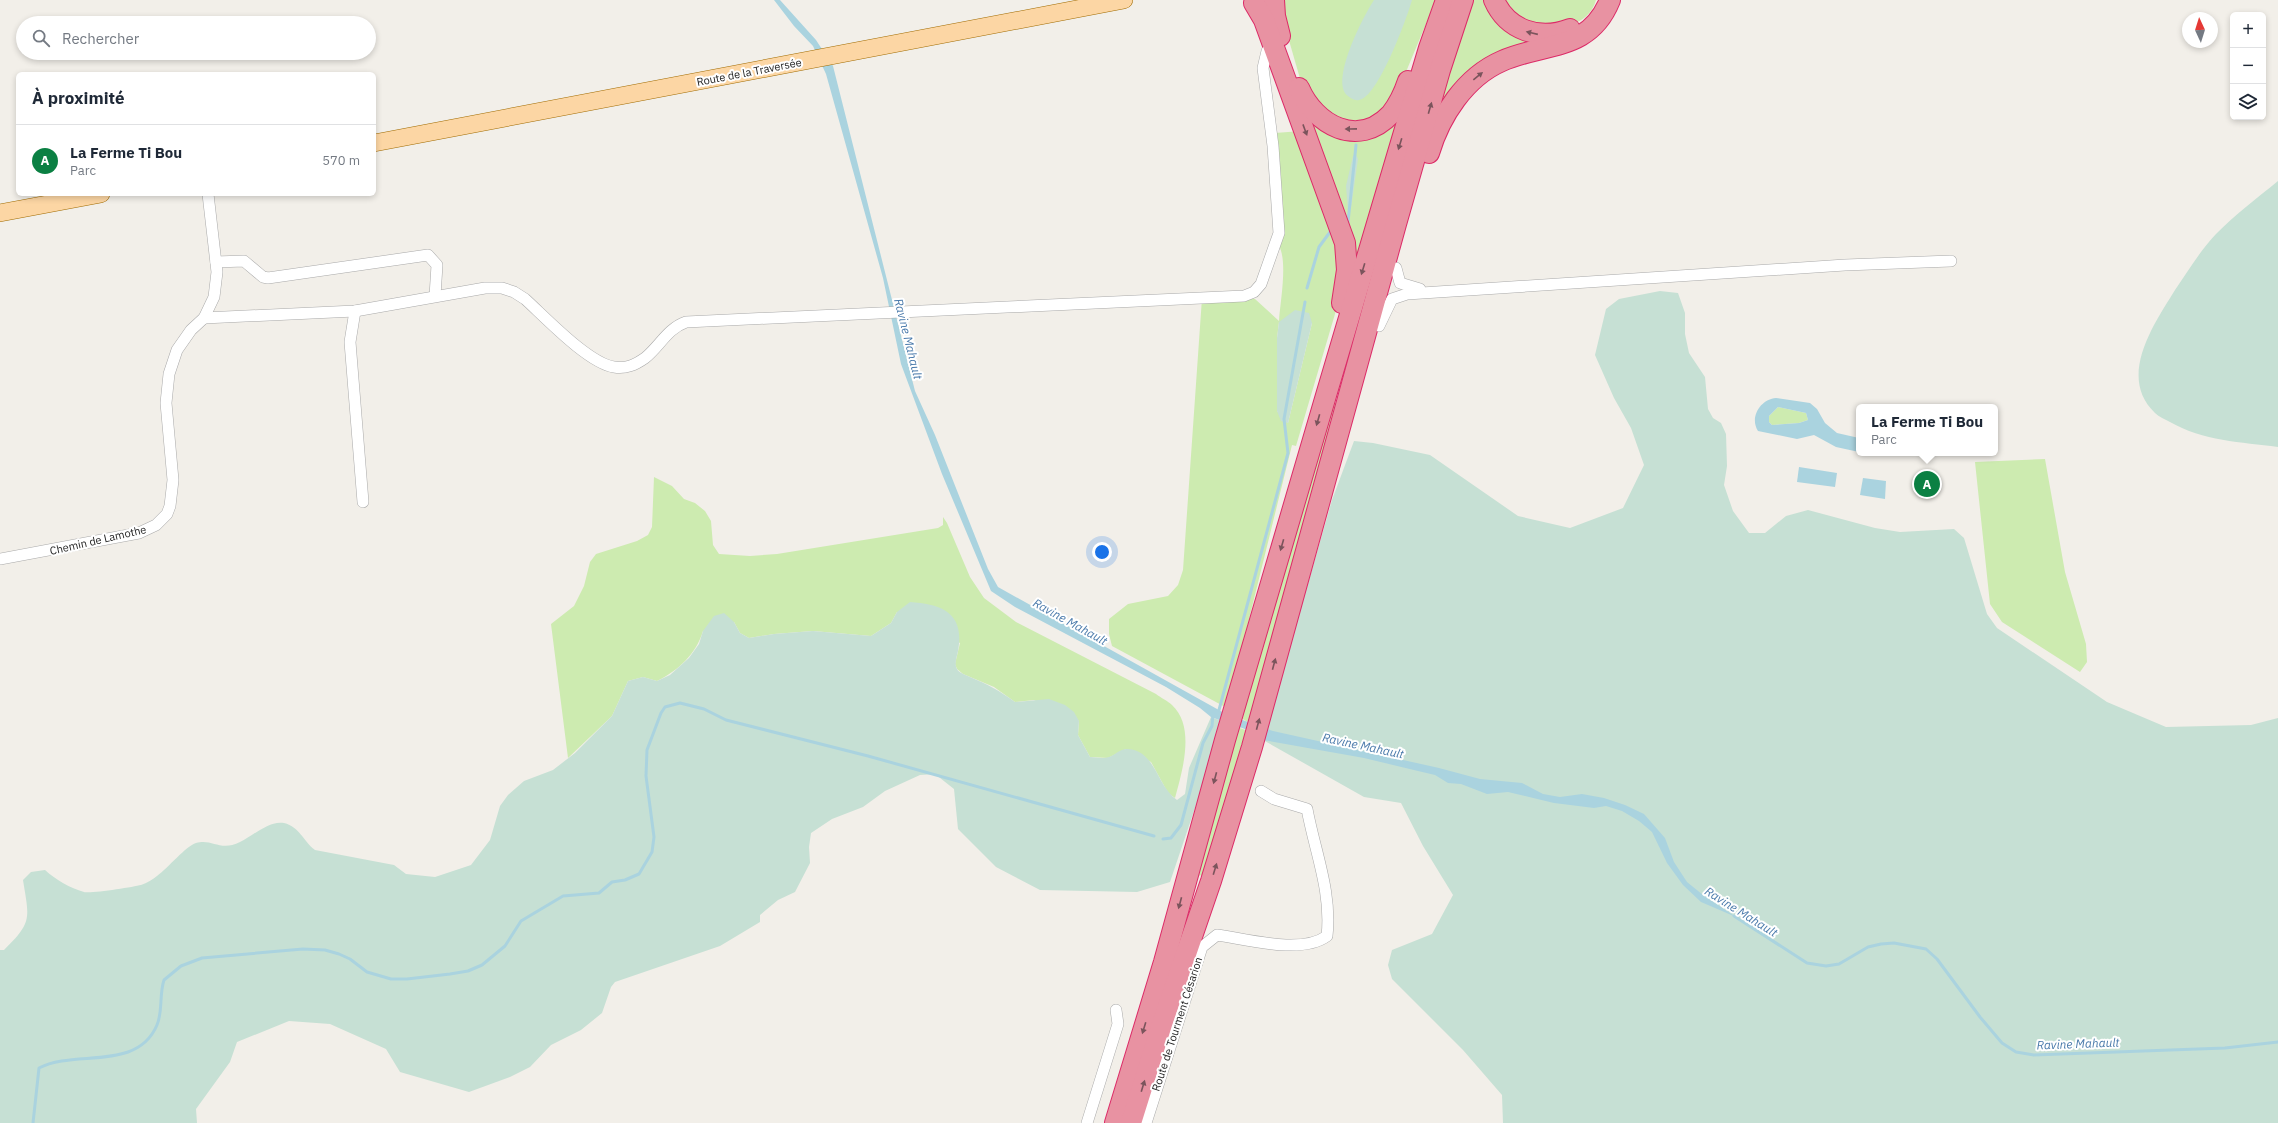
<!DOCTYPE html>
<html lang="fr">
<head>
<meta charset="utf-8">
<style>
  :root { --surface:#fff; --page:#f2f2f3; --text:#1f2937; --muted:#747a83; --line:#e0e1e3; --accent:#0b8043 }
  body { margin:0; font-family:"IBM Plex Sans",sans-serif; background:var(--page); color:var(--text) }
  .controls { position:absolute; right:12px; top:12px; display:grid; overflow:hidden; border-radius:6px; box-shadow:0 2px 6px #0003 }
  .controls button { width:36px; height:36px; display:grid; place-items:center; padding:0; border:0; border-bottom:1px solid var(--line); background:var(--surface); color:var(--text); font:20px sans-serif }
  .compass { position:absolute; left:2182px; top:12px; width:36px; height:36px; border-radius:50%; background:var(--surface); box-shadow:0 2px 6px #0003; rotate:356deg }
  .you { position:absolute; left:1102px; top:552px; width:14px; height:14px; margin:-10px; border:3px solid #fff; border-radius:50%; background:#1a73e8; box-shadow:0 0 0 6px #1a73e833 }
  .badge { display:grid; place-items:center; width:26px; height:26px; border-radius:50%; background:var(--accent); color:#fff; font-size:13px; font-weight:700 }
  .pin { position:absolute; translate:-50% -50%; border:2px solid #fff; box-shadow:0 1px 4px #0006 }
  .popup { position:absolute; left:1856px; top:404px; width:142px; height:52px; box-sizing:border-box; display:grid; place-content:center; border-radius:6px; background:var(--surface); filter:drop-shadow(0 1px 3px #0005); font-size:13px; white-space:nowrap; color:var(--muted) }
  .popup b { font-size:15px; color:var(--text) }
  .popup::after { content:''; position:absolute; left:50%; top:100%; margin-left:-8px; border:8px solid transparent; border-top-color:var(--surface) }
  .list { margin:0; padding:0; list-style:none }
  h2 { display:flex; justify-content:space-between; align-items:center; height:52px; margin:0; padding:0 16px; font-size:17px }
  h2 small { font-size:13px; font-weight:400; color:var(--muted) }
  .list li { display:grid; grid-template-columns:26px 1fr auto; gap:12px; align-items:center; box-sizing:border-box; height:72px; padding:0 16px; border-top:1px solid var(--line) }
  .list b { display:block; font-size:15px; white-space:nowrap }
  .list p { margin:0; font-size:13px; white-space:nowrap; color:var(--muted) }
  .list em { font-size:13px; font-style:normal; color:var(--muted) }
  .icon { flex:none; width:22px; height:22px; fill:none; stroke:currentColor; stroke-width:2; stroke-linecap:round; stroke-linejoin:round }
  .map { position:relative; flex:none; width:2278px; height:1123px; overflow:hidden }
  .search { position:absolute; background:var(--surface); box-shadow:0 2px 6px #0003; left:16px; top:16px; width:360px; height:44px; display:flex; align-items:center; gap:10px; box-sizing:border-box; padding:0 14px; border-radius:22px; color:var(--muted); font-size:15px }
  .panel { position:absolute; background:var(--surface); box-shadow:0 2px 6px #0003; left:16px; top:72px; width:360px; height:124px; border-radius:6px }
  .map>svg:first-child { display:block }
  .grass { fill:#cdebb0; fill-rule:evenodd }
  .wetland { fill:#c6e0d4 }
  .water { fill:#aad3df; fill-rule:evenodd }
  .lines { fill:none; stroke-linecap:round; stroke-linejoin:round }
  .stream { stroke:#aad3df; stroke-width:3 }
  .street-casing { stroke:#a9a9a9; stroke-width:12 }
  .primary-casing { stroke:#a06b00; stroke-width:18 }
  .highway-casing { stroke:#dc2a67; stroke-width:22 }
  .street { stroke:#fff; stroke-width:11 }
  .primary { stroke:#fcd6a4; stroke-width:17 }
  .highway { stroke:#e892a2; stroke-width:20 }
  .oneway { fill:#7b545c }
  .labels { text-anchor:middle; stroke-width:4; stroke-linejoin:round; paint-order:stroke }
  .street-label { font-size:11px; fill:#222; stroke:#fff }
  .water-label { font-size:12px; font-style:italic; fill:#4a7aab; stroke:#fff }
</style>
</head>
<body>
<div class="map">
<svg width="2278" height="1123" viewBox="0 0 2278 1123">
  <rect width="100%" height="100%" fill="#f2efe9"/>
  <g class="grass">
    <polygon points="1283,0 1436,0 1403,79 1381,119 1334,122 1301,82 1286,30"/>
    <polygon points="1472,0 1487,0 1546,42 1500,59 1431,132"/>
    <path d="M1499 0H1596C1588 28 1557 28 1534 31Z"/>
    <polygon points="1308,116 1321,128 1398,117 1356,265"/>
    <path d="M1301 131 1337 234 1340 297 1296 446 1292 445 1227 708 1112 646 1109 634V619L1128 604 1168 596 1178 585 1183 570 1202 298 1244 296 1255 299 1279 321C1280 303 1288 262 1279 246L1275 133ZM1279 322 1312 323 1288 423 1277 411V338Z"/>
    <polygon points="1332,401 1341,405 1251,724 1241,718"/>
    <polygon points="1778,407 1806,413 1808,420 1799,423 1772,425 1769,422 1769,416"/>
    <polygon points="2045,459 2065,572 2086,644 2087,662 2080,672 2002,622 1990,604 1975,462"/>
    <path d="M654 477 672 486 684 499 695 503 705 511 711 521 713 545 719 554 750 556 777 554 938 528 943 525V517L947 523 970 577 984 598 1016 622 1156 694C1161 698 1168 701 1172 705 1196 727 1182 772 1175 798L1168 793 1151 762 1126 749 1108 758 1090 757 1078 735 1079 721 1034 700 1015 702 994 687 963 674 957 669 955 664 960 643 897 612 891 623 871 636 813 631 774 634 749 638 740 633 734 622 703 631C696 654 679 670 657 681L643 677 628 681 612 716 568 758 551 624 574 606 584 586 590 562 596 554 637 541 648 535 652 527Z"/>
    <polygon points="1237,727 1251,732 1206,874 1198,876"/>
  </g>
  <g class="wetland">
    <path d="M1374 0H1412C1407 18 1378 98 1359 100 1354 101 1351 98 1348 96 1329 82 1364 15 1374 0Z"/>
    <polygon points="1356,155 1358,159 1351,208 1348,210 1346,186 1353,156"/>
    <path d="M2278 181V447C2241 442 2203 441 2170 422 2165 419 2159 417 2155 413 2117 377 2154 324 2175 290 2188 271 2200 251 2216 234 2235 215 2257 198 2278 181Z"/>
    <polygon points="1660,291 1678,293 1685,313 1685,334 1689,353 1705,377 1708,409 1713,418 1721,423 1726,434 1727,466 1724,485 1733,511 1749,533 1765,533 1786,516 1808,510 1875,528 1900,532 1954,529 1964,538 1987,614 1997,628 2107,702 2166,727 2251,725 2278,718 2278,1123 1503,1123 1502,1095 1463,1050 1392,979 1388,965 1392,950 1432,934 1453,895 1423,846 1401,803 1364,797 1263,740 1332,500 1354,441 1373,443 1430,455 1518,516 1570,528 1623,508 1644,465 1631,428 1614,398 1595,355 1606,309 1619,299"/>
    <polygon points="1295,310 1309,313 1312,323 1288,423 1281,421 1277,411 1277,338 1279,322"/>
    <path d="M910 602C943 604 965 614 958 651 957 656 954 664 957 669 959 673 966 675 970 677 987 684 1000 691 1015 702L1049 699 1065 705 1074 712 1079 721 1078 735 1090 757C1096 757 1103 759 1109 757 1115 755 1121 748 1128 749 1156 751 1156 785 1177 800L1185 794 1189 768 1211 717 1224 722 1170 882 1137 892 1040 890 996 867 958 829 954 789 935 774 920 775 885 791 863 807 832 819 811 833 809 847 810 863 795 892 778 900 760 915V922L720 946 615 982 611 987 602 1013 581 1030 551 1045 530 1067 510 1077 469 1092 400 1072 386 1049 330 1024 289 1021 237 1042 230 1062 196 1109 197 1123H0V950H4C33 922 29 918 23 880L31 872 45 870C56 880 70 888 84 892 90 894 133 887 141 885 147 883 153 879 157 876 168 868 186 846 196 843 212 838 220 852 240 842 253 836 269 820 284 823 300 827 303 841 315 850L394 865 406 874 435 877 471 865 490 840 500 806 508 795 524 781 553 770 575 753 612 716 628 681 643 677 657 681 670 675 689 658 699 644 703 631 714 616 724 613 734 622 740 633 749 638 774 634 813 631 871 636 891 623 897 612Z"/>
  </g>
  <g class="water">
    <polygon points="774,0 780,0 816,40 833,66 915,391 935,435 988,569 998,587 1226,714 1273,731 1439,768 1480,779 1522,783 1543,794 1560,797 1582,794 1604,798 1625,805 1644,814 1665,838 1674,862 1687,882 1703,895 1736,917 1701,902 1683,885 1667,863 1652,832 1639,821 1622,811 1606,806 1594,808 1554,803 1508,792 1487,794 1461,784 1448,783 1435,775 1418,771 1364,758 1263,740 1245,729 1211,717 1200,708 1166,687 1015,607 991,591 942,474 901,364 883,278 826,74 813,46 794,26"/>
    <path d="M1776 398 1810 403 1817 409 1825 423 1837 433 1859 438V452L1836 447 1814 435 1797 439 1758 431C1749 417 1761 399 1776 398ZM1778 407 1806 413 1808 420 1799 423 1772 425 1769 422V416Z"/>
    <polygon points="1799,467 1837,473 1835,487 1797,482"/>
    <polygon points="1863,478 1886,481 1885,499 1860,495"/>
  </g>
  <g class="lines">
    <g class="stream">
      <polyline points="1348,222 1356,145"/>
      <polyline points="1307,288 1319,247 1330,232"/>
      <polyline points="1219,710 1288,453 1284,419 1305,302"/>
      <polyline points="1163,839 1171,838 1181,825 1203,743 1212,726 1213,714"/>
      <polyline points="1734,916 1807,963 1826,966 1839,964 1868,947 1881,944 1894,943 1926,949 1937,959 1980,1017 2002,1043 2016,1052 2034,1055 2225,1048 2278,1042"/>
      <path d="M33 1123 39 1068C75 1049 137 1072 157 1025 163 1011 159 995 164 980L181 966 202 958 303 949 325 950 339 954 350 959 367 972 391 979H407L450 974 468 971 482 965 505 946 521 921 563 896 599 893 612 882 625 880 639 874 652 852 654 837 646 776 647 750 661 713 665 707 680 703 704 709 726 720 868 756 1154 836"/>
    </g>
    <g class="street-casing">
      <g id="street">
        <polyline points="216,262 244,261 263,277 268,278 428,255 437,265 435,296"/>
        <polyline points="1396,268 1400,283 1420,289"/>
        <polyline points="355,311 350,342 363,502"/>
        <path d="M204 318 355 311 485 288H502L514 292 525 299C545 317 588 363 614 367 626 369 635 365 645 358 659 347 668 328 686 322L1244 296 1254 292 1261 284 1279 233 1273 146 1263 68 1267 51 1273 46"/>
        <polyline points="1379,326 1392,299 1407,294 1845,265 1951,261"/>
        <polyline points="0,559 139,533 156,525 167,514 170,506 173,480 166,403 169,374 177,350 191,330 204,318 214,297 217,272 208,194"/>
        <polyline points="1087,1123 1118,1024 1116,1010"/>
        <path d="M1146 1123 1202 947 1217 935C1247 939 1301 955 1327 936 1332 892 1315 852 1307 809L1274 799 1261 791"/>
      </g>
    </g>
    <g class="primary-casing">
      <g id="primary">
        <polyline points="374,143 1124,0"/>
        <polyline points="0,213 101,194"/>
      </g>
    </g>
    <g class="highway-casing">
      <g id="highway">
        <polyline points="1274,0 1275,16 1280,36"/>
        <path d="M1494 0C1507 30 1539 41 1570 29"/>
        <polyline points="1254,3 1264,20 1345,243 1347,270 1342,303"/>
        <path d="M1299 88C1315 125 1358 149 1391 114 1399 104 1404 93 1408 81"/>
        <path d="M1429 153C1440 116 1465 77 1502 61 1545 42 1589 52 1610 0"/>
        <polyline points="1115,1123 1164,962 1225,740 1327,392 1429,48 1446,0"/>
        <polyline points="1131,1123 1162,1024 1211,881 1252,747 1396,224 1440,70 1463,0"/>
      </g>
    </g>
    <use href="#street" class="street"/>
    <use href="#primary" class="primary"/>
    <use href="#highway" class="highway"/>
  </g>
  <defs><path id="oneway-solid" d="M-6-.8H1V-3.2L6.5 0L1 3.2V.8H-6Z"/></defs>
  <g class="oneway">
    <use href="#oneway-solid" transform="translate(1532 33) rotate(-167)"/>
    <use href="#oneway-solid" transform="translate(1478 76) rotate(-39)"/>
    <use href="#oneway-solid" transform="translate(1430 108) rotate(-74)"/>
    <use href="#oneway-solid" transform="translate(1351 129) rotate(179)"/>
    <use href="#oneway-solid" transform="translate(1305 130) rotate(70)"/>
    <use href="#oneway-solid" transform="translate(1400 144) rotate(107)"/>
    <use href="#oneway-solid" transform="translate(1363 269) rotate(107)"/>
    <use href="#oneway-solid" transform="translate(1318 420) rotate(106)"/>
    <use href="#oneway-solid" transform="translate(1282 545) rotate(106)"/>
    <use href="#oneway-solid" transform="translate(1274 664) rotate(-75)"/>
    <use href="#oneway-solid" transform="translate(1258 724) rotate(-75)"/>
    <use href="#oneway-solid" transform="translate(1215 778) rotate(105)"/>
    <use href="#oneway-solid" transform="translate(1215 869) rotate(-73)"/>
    <use href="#oneway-solid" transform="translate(1180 903) rotate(105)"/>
    <use href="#oneway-solid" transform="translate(1144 1028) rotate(107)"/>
    <use href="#oneway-solid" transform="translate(1143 1086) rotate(-73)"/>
  </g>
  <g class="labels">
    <g class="street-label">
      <text transform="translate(749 72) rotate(-11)" y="4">Route de la Traversée</text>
      <text transform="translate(98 540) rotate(-13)" y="4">Chemin de Lamothe</text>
      <text transform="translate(1177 1024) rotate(-72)" y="4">Route de Tourment Césarion</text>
    </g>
    <g class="water-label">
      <text transform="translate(908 339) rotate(76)" y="4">Ravine Mahault</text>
      <text transform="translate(1070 622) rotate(29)" y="4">Ravine Mahault</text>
      <text transform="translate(1363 746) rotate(12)" y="4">Ravine Mahault</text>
      <text transform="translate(1741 912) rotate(32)" y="4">Ravine Mahault</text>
      <text transform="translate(2078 1044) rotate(-2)" y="4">Ravine Mahault</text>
    </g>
  </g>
</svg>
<div class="controls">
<button>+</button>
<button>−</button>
<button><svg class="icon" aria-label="layers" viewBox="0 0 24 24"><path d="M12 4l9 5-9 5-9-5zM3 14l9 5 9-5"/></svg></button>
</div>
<svg class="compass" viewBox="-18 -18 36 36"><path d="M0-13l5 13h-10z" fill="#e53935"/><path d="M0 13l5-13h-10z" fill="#747a83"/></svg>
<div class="you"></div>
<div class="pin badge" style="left:1927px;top:484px">A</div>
<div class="popup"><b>La Ferme Ti Bou</b>Parc</div>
<div class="search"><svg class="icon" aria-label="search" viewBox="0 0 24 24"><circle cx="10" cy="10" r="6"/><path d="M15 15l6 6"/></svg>Rechercher</div>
<section class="panel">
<h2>À proximité<small></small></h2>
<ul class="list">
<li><span class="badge">A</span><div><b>La Ferme Ti Bou</b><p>Parc</p></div><em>570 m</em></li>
</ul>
</section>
</div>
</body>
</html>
